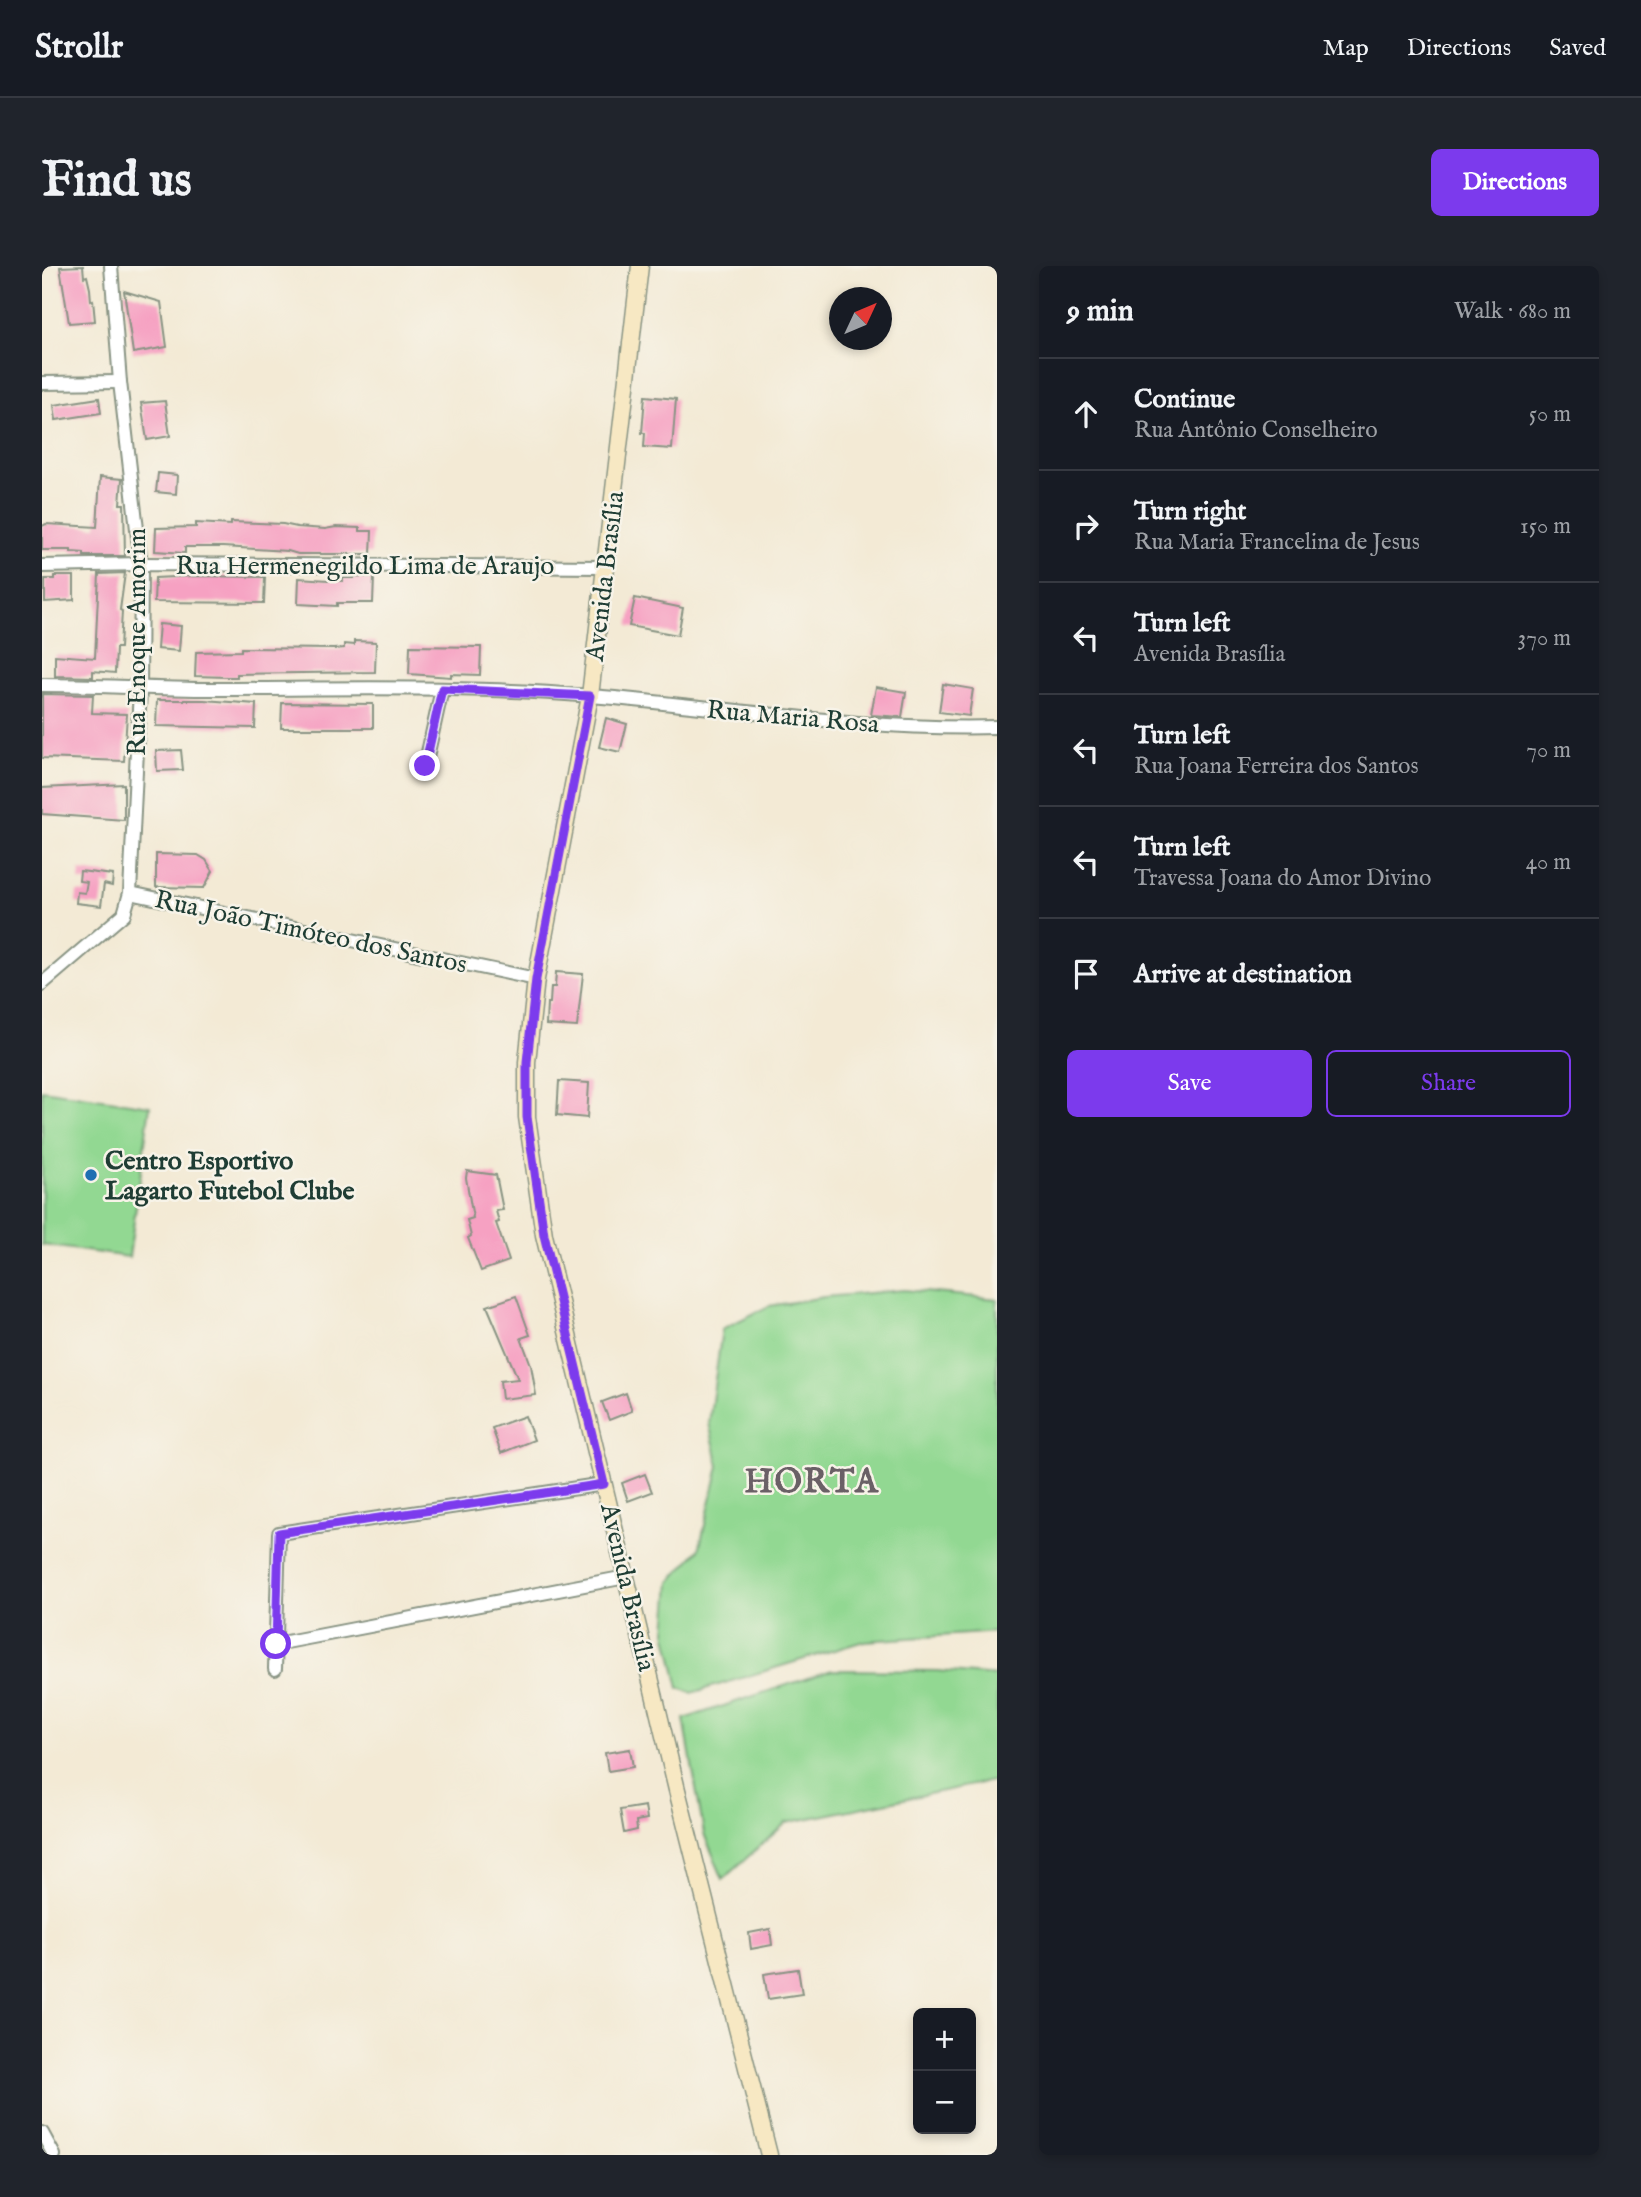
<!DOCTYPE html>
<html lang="en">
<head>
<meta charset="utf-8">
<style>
  :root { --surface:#171b24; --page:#20242c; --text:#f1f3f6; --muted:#9ea1a6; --line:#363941; --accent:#7c3aed }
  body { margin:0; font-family:"IM FELL English",serif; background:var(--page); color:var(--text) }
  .controls { position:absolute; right:21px; bottom:21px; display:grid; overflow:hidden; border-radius:10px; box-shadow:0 4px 10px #0003 }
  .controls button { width:63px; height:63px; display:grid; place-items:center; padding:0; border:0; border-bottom:2px solid var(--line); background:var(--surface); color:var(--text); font:35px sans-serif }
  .compass { position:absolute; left:787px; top:21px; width:63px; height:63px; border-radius:50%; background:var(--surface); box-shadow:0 4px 10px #0003; rotate:46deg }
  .stop { position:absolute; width:21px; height:21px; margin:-16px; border:5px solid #7c3aed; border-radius:50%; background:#fff }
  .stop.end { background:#7c3aed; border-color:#fff; box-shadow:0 2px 7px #0008 }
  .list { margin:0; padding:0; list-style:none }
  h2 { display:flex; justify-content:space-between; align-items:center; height:91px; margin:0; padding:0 28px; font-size:30px }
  h2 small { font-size:23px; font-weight:400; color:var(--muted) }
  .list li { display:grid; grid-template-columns:46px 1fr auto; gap:21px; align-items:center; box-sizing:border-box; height:112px; padding:0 28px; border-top:2px solid var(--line) }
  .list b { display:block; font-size:26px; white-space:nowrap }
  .list p { margin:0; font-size:23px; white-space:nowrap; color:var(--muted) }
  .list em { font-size:23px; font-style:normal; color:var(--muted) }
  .actions { display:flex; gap:14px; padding:21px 28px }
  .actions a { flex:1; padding:16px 0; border:2px solid var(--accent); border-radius:10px; text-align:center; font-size:24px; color:var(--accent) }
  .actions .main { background:var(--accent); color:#fff }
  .icon { flex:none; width:38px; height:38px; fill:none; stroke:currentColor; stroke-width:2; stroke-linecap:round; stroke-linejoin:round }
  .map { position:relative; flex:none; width:955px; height:1889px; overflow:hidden; border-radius:10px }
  header { display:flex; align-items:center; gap:42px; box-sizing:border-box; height:98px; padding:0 35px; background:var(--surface); border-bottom:2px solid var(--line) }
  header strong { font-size:33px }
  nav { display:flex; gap:38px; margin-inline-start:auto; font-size:24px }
  .intro { display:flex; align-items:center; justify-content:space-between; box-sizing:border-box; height:168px; padding:0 42px }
  h1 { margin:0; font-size:49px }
  .button { padding:18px 32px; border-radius:10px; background:var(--accent); color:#fff; font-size:24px; font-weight:700 }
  main { display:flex; gap:42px; padding:0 42px }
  aside { flex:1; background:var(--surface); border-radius:10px; box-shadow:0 4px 10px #0003 }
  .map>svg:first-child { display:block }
  .green { fill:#92d892; stroke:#588a63; stroke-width:2 }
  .building { fill:#f6a1c2 }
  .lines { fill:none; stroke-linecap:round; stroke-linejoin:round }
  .street-casing { stroke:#899484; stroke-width:16 }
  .secondary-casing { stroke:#899484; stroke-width:19 }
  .street { stroke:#fff; stroke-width:12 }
  .secondary { stroke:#f7e8c3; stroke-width:16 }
  .route { stroke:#7c3aed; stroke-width:9 }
  .poi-dot { fill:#1f6fb2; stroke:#f7f3e8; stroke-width:2.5 }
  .labels { text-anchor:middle; stroke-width:5; stroke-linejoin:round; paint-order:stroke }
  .street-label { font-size:26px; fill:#1f3d34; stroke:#f7f3e8 }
  .poi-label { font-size:26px; font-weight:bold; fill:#1f3d34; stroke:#f7f3e8; text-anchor:start }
  .district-label { font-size:33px; font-weight:bold; letter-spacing:2px; fill:#6a6066; stroke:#f7f3e8 }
</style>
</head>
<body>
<header>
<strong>Strollr</strong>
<nav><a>Map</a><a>Directions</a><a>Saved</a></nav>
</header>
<div class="intro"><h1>Find us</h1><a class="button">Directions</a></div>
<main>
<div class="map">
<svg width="955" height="1889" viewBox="0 0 955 1889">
  <rect width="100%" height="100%" fill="#f7f3e8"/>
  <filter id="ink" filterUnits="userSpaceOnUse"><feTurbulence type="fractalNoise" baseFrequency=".0143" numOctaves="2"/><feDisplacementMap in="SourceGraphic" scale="14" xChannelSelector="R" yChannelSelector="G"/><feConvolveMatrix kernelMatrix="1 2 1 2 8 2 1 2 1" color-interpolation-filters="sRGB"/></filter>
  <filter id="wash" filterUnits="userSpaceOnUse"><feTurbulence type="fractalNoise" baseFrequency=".00686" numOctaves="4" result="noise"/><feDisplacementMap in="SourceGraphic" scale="28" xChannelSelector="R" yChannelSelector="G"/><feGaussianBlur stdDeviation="1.57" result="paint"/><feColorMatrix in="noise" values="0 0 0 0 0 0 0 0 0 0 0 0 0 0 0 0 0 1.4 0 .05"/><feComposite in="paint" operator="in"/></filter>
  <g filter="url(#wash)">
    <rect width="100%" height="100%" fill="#f3ead5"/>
    <g class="green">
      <polygon points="0,824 108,840 87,991 0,979"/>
      <polygon points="862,1024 955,1033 955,1366 822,1375 650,1427 637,1422 624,1365 628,1316 657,1284 677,1200 667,1157 680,1063 727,1040 782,1031"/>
      <polygon points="790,1404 895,1405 955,1410 955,1514 744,1557 681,1613 662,1568 642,1453"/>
    </g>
    <g id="blocks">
      <g class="building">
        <polygon points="41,0 42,11 45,10 48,23 49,35 51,34 53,55 27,57 18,1"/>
        <polygon points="82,25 119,36 125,81 91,87"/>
        <polygon points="603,130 634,133 630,183 602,181 603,167 600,167"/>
        <polygon points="57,132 59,147 14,154 12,139"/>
        <polygon points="123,135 128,170 105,174 99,137"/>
        <polygon points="116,207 135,209 134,228 114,226"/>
        <polygon points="58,211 80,213 78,238 82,238 83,290 42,290 42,287 29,286 29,284 0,284 0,260 4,258 55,261"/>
        <polygon points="189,256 241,258 255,261 283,263 294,261 318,262 318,265 330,265 329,288 256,288 246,285 181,281 143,281 143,287 113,285 114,262 154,261 154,257 189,259"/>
        <polygon points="83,307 78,344 80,345 78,382 74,382 73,407 51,405 51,411 13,410 13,389 53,392 57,308"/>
        <polygon points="12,310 32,310 32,334 3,336 3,313 12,313"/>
        <polygon points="152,310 223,311 222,337 112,336 113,312"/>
        <polygon points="312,310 332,311 331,337 295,337 295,340 256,338 257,312 301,315 301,312 312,312"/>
        <polygon points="593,332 641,342 636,369 587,360"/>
        <polygon points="117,358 139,360 137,385 115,383"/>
        <polygon points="312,375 334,376 333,406 195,408 195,411 185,411 153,410 154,386 199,385 199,382 292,383 302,382 302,378 312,379"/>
        <polygon points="368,380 439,381 438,409 409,408 409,411 367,408"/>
        <polygon points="901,418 931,423 927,450 897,446"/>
        <polygon points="834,421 864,426 860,451 829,449"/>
        <polygon points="0,428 51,429 50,447 85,448 82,495 0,492"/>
        <polygon points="115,434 162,434 214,438 213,462 114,460"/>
        <polygon points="240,437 331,438 331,462 239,462"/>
        <polygon points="564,452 585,458 578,486 557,481"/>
        <polygon points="139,484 141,504 115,505 114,485"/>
        <polygon points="82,518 82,554 0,548 0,522"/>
        <polygon points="114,588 156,589 164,594 171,605 162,622 114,621"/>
        <polygon points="38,605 71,609 70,620 62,618 59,640 34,637 35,626 43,627 45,616 37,615"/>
        <polygon points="514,706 541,708 535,761 504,759 505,737 508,737 509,721 513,721"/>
        <polygon points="517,815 547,817 545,852 515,849"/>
        <polygon points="425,905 454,909 461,944 454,945 457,956 454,957 467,995 439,1005 426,972 429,970 425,954 431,952 424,912"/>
        <polygon points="474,1030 488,1069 479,1072 489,1099 494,1129 460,1133 458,1115 476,1113 445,1040"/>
        <polygon points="584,1127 590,1145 567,1154 560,1136"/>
        <polygon points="483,1150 492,1174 459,1187 450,1162"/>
        <polygon points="603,1208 610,1226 586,1235 580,1217"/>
        <polygon points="588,1483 591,1501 566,1505 563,1487"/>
        <polygon points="603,1540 605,1553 594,1555 595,1564 582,1567 578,1544"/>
        <polygon points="728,1663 730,1679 709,1683 707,1667"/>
        <polygon points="756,1703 760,1728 726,1733 722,1708"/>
      </g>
    </g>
  </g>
  <g filter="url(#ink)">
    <use href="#blocks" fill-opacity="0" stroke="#899484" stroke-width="2"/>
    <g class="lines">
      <g class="street-casing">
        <g id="street">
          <polyline points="0,117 78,116"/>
          <polyline points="0,300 99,298 562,301"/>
          <path d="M0 419C56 419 113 423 169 423 296 423 423 419 549 430 684 441 819 465 955 461"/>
          <polyline points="383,500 400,423"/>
          <polyline points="88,627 494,713"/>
          <polyline points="0,718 82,648 88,627 98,423 99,298 78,116 69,0"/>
          <polyline points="234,1378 584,1311"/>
          <polyline points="233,1403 237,1267 562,1218"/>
          <polyline points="0,1867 12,1889"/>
        </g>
      </g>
      <g class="secondary-casing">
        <polyline id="secondary" points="598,0 548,430 494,713 485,796 485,851 502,969 635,1524 727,1889"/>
      </g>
      <use href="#street" class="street"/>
      <use href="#secondary" class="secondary"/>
    </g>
  </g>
  <g class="lines" filter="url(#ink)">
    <polyline class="route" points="234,1378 237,1267 562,1218 502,969 485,851 485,796 494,713 548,430 400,423 383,500"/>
  </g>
  <circle class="poi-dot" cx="49" cy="909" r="7"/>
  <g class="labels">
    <g class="street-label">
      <text x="323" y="308">Rua Hermenegildo Lima de Araujo</text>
      <text transform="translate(562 310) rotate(-83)" y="9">Avenida Brasília</text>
      <text transform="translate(94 376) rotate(-90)" y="9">Rua Enoque Amorim</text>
      <text transform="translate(751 450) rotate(5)" y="9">Rua Maria Rosa</text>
      <text transform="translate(269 665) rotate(12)" y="9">Rua João Timóteo dos Santos</text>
      <text transform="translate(587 1321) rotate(77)" y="9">Avenida Brasília</text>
    </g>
    <g class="poi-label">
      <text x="63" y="903">Centro Esportivo<tspan x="63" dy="30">Lagarto Futebol Clube</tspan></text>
    </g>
    <g class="district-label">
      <text x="770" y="1226">HORTA</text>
    </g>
  </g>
</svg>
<div class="controls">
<button>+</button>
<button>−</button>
</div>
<svg class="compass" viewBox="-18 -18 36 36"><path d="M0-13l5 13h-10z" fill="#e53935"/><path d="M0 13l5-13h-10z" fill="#9ea1a6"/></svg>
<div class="stop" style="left:234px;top:1378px"></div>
<div class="stop end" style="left:383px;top:500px"></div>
</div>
<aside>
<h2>9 min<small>Walk · 680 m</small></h2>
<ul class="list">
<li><svg class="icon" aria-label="ahead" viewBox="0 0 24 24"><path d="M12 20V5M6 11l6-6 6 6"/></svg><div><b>Continue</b><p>Rua Antônio Conselheiro</p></div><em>50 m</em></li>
<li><svg class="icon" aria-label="right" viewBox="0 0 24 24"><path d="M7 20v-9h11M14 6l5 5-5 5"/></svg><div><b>Turn right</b><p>Rua Maria Francelina de Jesus</p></div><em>150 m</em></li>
<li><svg class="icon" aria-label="left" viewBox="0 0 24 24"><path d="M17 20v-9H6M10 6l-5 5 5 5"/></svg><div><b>Turn left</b><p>Avenida Brasília</p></div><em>370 m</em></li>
<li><svg class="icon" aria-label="left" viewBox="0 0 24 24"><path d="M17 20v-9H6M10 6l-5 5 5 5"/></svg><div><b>Turn left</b><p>Rua Joana Ferreira dos Santos</p></div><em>70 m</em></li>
<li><svg class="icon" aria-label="left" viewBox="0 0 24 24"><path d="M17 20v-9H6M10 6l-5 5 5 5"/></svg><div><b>Turn left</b><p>Travessa Joana do Amor Divino</p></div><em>40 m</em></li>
<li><svg class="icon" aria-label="arrive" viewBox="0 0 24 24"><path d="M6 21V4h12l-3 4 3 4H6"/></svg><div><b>Arrive at destination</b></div></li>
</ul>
<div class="actions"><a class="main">Save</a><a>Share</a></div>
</aside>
</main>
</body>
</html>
